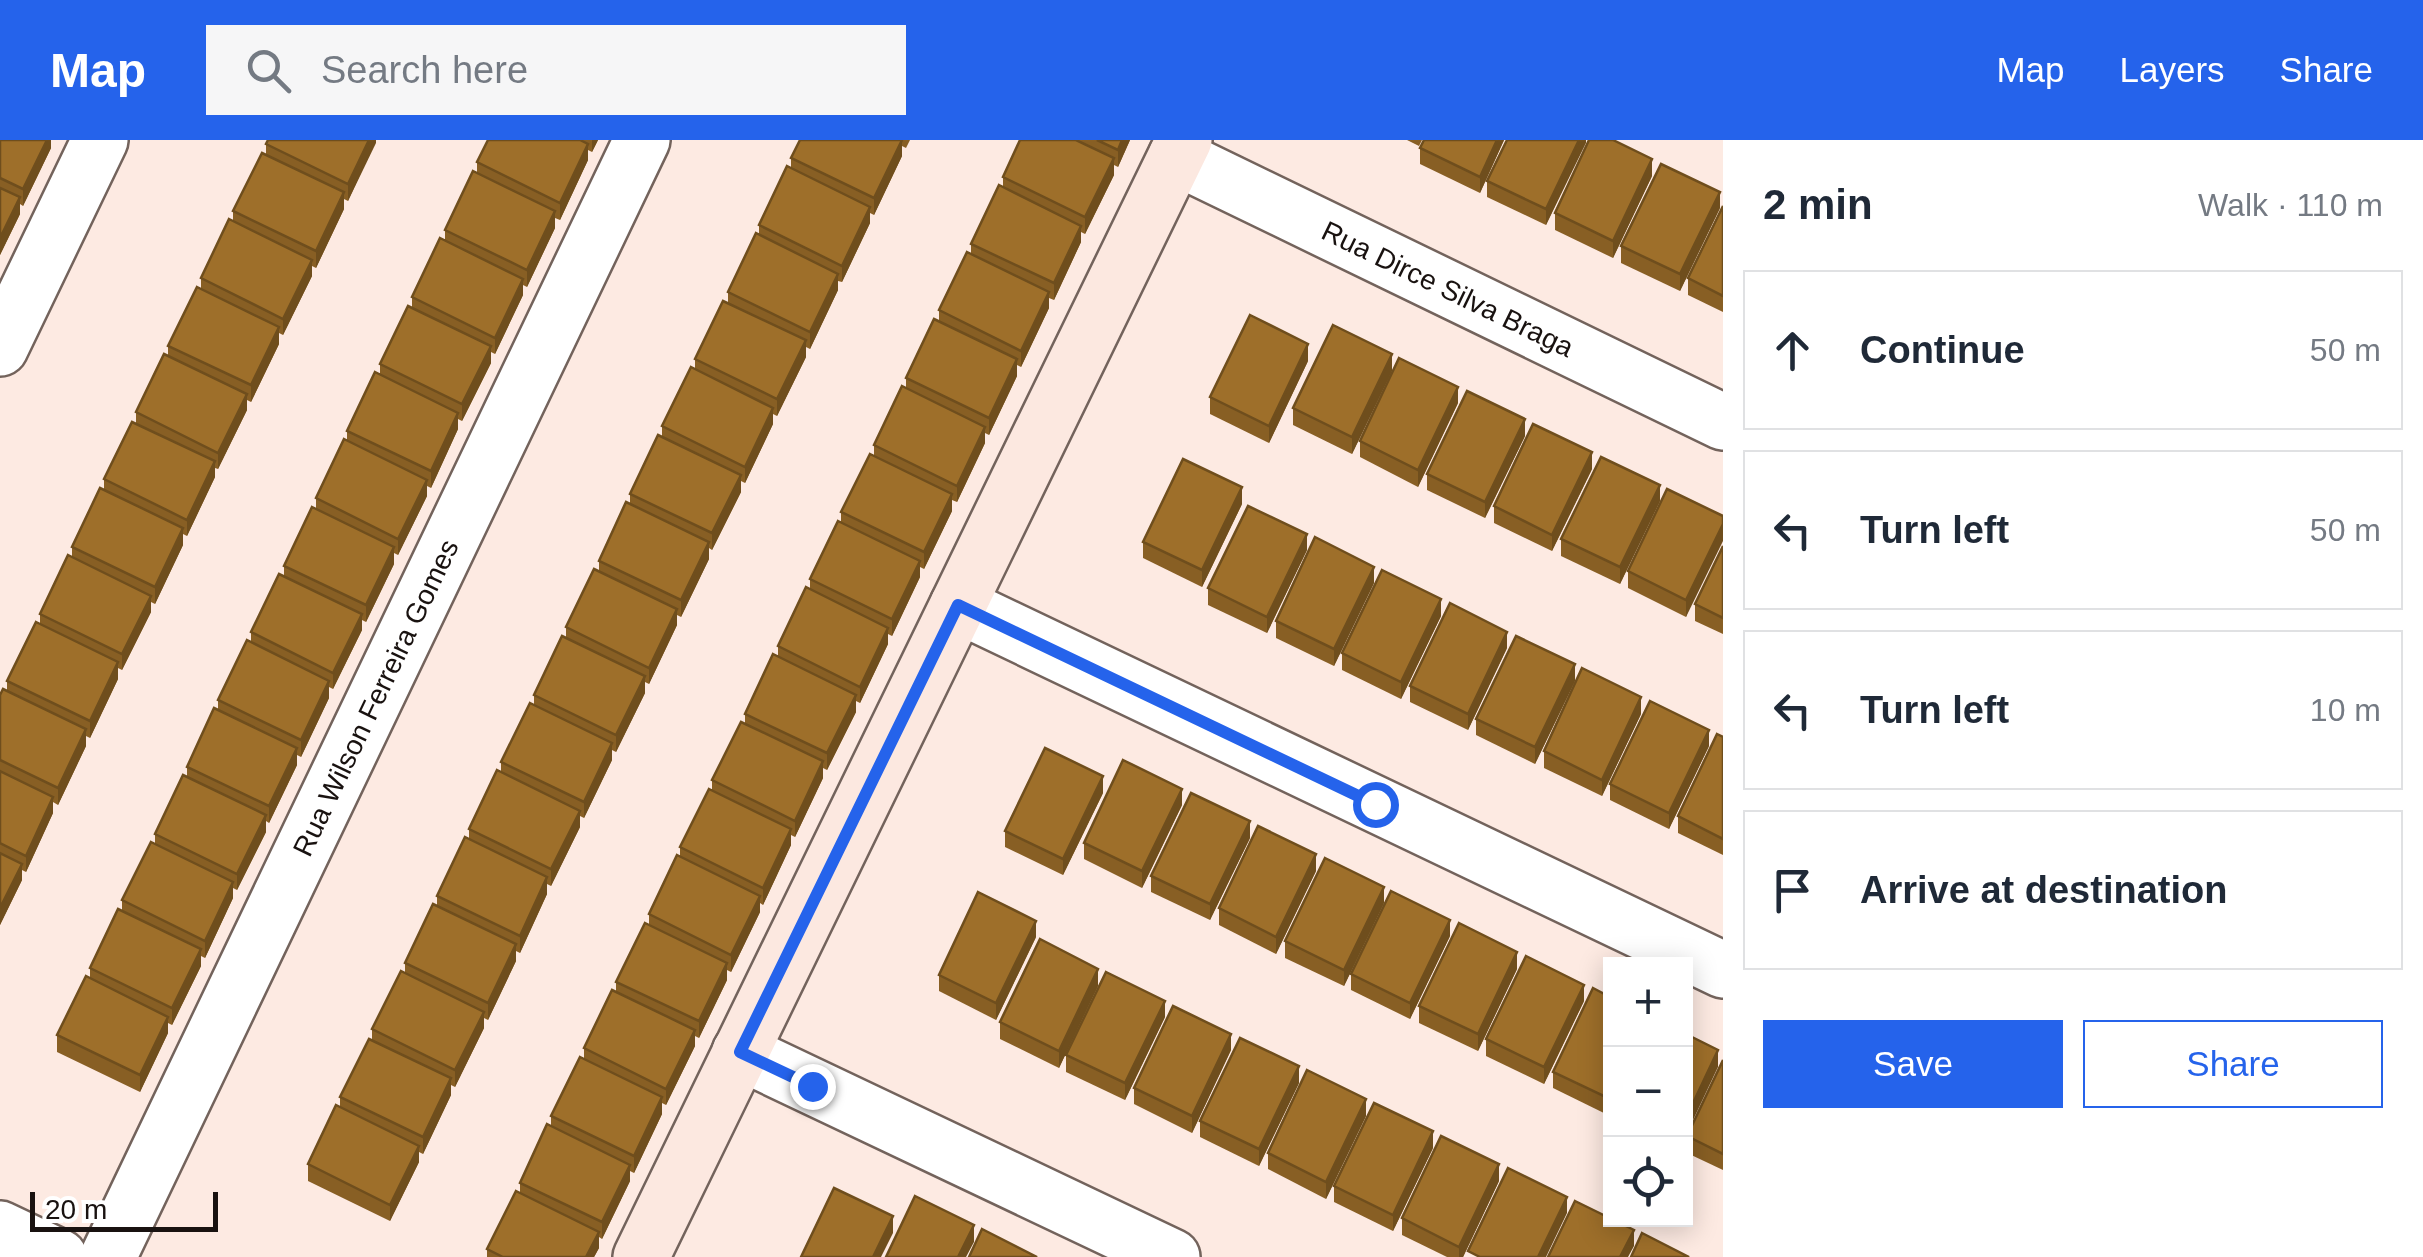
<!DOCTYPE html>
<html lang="en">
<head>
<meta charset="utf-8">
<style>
  :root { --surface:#fff; --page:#f6f6f7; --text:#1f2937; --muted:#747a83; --line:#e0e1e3; --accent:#2563eb }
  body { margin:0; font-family:Arial,sans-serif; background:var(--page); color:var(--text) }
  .controls { position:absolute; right:30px; bottom:30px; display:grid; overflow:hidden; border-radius:0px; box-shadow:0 5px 25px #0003 }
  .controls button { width:90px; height:90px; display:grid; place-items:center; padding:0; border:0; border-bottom:2px solid var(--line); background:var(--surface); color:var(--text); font:50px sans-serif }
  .scale { position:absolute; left:30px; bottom:25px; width:188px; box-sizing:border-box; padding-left:10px; border:5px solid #191210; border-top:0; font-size:28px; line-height:35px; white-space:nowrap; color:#191210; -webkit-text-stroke:8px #fff; paint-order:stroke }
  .stop { position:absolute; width:30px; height:30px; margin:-22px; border:8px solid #2563eb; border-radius:50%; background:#fff }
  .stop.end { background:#2563eb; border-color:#fff; box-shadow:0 2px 10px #0008 }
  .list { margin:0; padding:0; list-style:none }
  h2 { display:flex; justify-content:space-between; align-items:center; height:130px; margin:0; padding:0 40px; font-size:42px }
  h2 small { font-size:32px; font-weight:400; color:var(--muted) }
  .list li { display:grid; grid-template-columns:65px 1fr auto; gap:30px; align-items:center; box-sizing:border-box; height:160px; margin:0 20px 20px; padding:0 20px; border:2px solid var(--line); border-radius:0px }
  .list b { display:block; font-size:38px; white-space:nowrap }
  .list em { font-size:32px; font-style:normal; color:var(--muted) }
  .actions { display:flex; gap:20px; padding:30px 40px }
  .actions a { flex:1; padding:22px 0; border:2px solid var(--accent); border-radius:0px; text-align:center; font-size:35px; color:var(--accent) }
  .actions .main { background:var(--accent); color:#fff }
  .icon { flex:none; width:55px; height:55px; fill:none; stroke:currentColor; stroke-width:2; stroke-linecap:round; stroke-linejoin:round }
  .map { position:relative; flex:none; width:1723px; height:1117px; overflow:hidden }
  header { display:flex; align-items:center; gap:60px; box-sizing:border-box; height:140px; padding:0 50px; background:var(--accent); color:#fff }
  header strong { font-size:48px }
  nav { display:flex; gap:55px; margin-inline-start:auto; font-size:35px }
  .search { width:700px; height:90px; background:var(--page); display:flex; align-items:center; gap:25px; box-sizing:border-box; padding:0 35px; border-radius:0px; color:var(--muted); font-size:38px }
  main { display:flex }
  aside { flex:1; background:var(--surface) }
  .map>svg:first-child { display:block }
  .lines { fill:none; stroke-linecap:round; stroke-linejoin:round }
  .street-casing { stroke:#73635c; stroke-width:60 }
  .secondary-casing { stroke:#73635c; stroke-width:60 }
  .street { stroke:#fff; stroke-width:55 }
  .secondary { stroke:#fce8e0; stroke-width:55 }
  .wall { fill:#885f24 }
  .shaded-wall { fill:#6f4e1d }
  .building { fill:#9e6f2a; stroke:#6f4e1d; stroke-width:2.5 }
  .route { stroke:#2563eb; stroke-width:12 }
  .labels { text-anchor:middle; stroke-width:8; stroke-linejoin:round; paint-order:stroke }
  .street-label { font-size:28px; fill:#191210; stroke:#fff }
</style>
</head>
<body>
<header>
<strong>Map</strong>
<div class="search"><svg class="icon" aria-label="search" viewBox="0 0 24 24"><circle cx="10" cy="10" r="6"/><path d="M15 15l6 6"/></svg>Search here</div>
<nav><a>Map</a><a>Layers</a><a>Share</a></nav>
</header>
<main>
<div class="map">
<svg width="1723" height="1117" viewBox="0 0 1723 1117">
  <rect width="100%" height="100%" fill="#fdeae2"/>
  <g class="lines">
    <g class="street-casing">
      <g id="street">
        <path id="s1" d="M1176 17 1723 282"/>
        <polyline points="0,208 100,0"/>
        <polyline points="958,465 1723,830"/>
        <polyline points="740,912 1172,1117"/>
        <polyline points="0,1089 59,1117"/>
        <path id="s2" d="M108 1117 642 0"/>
      </g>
    </g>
    <g class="secondary-casing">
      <polyline id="secondary" points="641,1117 1184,0"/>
    </g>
    <use href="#street" class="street"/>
    <use href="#secondary" class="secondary"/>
  </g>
  <g class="wall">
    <polygon points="0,0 51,0 51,8 23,66 20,64 20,74 0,115"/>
    <polygon points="376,0 348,61 344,59 344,69 316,128 312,126 312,136 283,195 279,193 279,204 251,262 247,260 247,270 218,329 215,328 215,337 187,396 183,394 183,405 155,464 151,462 151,472 122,530 118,528 118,539 90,598 86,596 86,606 58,665 53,662 53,673 26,732 22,730 22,740 0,785 0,555 7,551 7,541 40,484 40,474 72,417 72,407 104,350 104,339 136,283 136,272 168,216 168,206 201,149 201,138 233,81 233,71 266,15 266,4"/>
    <polygon points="488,0 598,0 592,12 588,10 588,20 560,80 555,78 555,88 527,147 523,145 523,155 495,214 491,212 491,223 462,281 458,279 458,289 431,348 427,346 427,356 398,415 394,413 394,424 366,482 362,480 362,490 333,549 329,547 329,558 301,617 297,615 297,625 269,683 266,681 266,692 237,750 233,748 233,758 205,818 201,816 201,826 172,885 168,883 168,893 140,952 57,912 57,895 90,838 90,828 122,771 122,760 155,704 155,694 187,637 187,627 218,570 218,560 251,502 251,492 284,436 284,426 316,369 316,358 347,301 347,291 380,234 380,224 412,168 412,157 445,100 445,90 477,33 477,22"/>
    <polygon points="800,0 910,0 906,8 902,6 902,16 874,75 870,73 870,83 842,142 838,141 838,150 810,209 806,207 806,217 777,276 773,274 773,284 745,343 741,341 741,352 712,410 709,408 709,419 681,477 677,475 677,485 649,544 645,542 645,553 616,612 612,610 612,620 584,678 580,676 580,687 551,746 547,744 547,754 520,813 516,811 516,821 488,880 484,878 484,888 455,947 451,945 451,955 423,1014 419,1012 419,1022 390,1081 308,1041 308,1024 340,967 340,957 372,900 372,889 405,833 405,823 437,766 437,756 469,699 469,689 501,632 501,622 534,565 534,555 566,498 566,487 599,432 599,421 630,364 630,354 662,297 662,286 695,229 695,219 728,163 728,152 759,95 759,85 791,28 791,18"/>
    <polygon points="1020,0 1130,0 1118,27 1114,25 1114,35 1085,94 1081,92 1081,102 1054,160 1049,158 1049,168 1021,227 1017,225 1017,236 989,295 985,293 985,303 957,362 952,360 952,371 924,429 920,427 920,437 892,496 888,494 888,504 860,563 856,561 856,572 827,630 823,628 823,638 795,697 791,695 791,705 763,765 760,763 760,772 731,832 727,830 727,840 699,898 695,896 695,906 666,965 662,963 662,974 634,1033 630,1031 630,1041 602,1099 599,1097 599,1108 594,1117 487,1117 487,1109 520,1053 520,1043 551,986 551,976 584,919 584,908 616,852 616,842 649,785 649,774 680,717 680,707 712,651 712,640 745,584 745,574 778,516 778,506 810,449 810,439 841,383 841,372 874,316 874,305 906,248 906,238 939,181 939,170 971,114 971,104 1003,47 1003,37"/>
    <polygon points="1407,0 1422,0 1419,6"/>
    <polygon points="1424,0 1504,0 1480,53 1420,24 1420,8"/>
    <polygon points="1586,0 1546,85 1487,57 1487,41"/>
    <polygon points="1652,36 1613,118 1555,90 1555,73"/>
    <polygon points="1723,66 1723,172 1688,155 1688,138"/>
    <polygon points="1720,68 1680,151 1621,123 1621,106"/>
    <polygon points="1308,221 1269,303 1210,274 1210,257"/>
    <polygon points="1392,231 1352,314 1293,285 1293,268"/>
    <polygon points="1458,263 1418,347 1360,317 1360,301"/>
    <polygon points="1525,296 1485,378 1427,350 1427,334"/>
    <polygon points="1592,329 1552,411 1494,383 1494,366"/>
    <polygon points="1660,361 1620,444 1561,416 1561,399"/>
    <polygon points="1242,364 1202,447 1143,418 1143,402"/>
    <polygon points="1723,376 1686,477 1628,448 1628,431"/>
    <polygon points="1723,406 1723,494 1695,481 1695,464"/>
    <polygon points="1307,410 1267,493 1208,465 1208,448"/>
    <polygon points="1374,443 1334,526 1276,498 1276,481"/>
    <polygon points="1441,476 1401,559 1342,530 1342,513"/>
    <polygon points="1507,508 1468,590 1410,562 1410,546"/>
    <polygon points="1575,541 1535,624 1476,595 1476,579"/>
    <polygon points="1641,574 1602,656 1544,628 1544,611"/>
    <polygon points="1723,597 1723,715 1678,693 1678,676"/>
    <polygon points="1709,606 1669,689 1610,660 1610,644"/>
    <polygon points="1103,653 1063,735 1005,707 1005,691"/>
    <polygon points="1182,665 1142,748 1084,719 1084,703"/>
    <polygon points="1250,698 1210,780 1151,752 1151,736"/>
    <polygon points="1316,731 1276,814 1219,785 1219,768"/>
    <polygon points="1384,763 1344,846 1285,818 1285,801"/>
    <polygon points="1450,796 1410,879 1351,850 1351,834"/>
    <polygon points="1036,797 996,880 939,851 939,835"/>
    <polygon points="1517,829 1478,911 1419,883 1419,866"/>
    <polygon points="1098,846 1059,928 1000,899 1000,882"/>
    <polygon points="1610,857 1610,976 1553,948 1553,932"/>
    <polygon points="1584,861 1544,944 1486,916 1486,899"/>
    <polygon points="1165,877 1125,960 1066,932 1066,915"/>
    <polygon points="1231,910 1192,993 1134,964 1134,948"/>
    <polygon points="1723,920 1723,1030 1687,1013 1687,996"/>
    <polygon points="1299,943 1259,1026 1200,997 1200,981"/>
    <polygon points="1366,976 1326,1059 1268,1029 1268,1013"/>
    <polygon points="1433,1008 1393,1091 1334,1062 1334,1046"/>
    <polygon points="1499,1041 1463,1117 1447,1117 1402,1095 1402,1078"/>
  </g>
  <g class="shaded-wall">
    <polygon points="47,0 51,0 51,8 23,66 23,49"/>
    <polygon points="369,0 376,0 376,3 348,61 348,44"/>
    <polygon points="592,0 598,0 592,12"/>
    <polygon points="902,0 902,16 874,75 874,58"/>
    <polygon points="1122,0 1130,0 1118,27 1118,10"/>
    <polygon points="1497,0 1504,0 1480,53 1480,37"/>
    <polygon points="1579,0 1586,0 1586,3 1546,85 1546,69"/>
    <polygon points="588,4 588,20 560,80 560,63"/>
    <polygon points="1114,18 1114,35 1085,94 1085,77"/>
    <polygon points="1652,19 1652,36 1613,118 1613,101"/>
    <polygon points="344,52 344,69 316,128 316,111"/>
    <polygon points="1720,52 1720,68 1680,151 1680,134"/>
    <polygon points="20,57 20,74 0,115 0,98"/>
    <polygon points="870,67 870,83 842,142 842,126"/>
    <polygon points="555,71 555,88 527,147 527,130"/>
    <polygon points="1081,86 1081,102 1054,160 1054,143"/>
    <polygon points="312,120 312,136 283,195 283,179"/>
    <polygon points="838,134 838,150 810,209 810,192"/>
    <polygon points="523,139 523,155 495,214 495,198"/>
    <polygon points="1049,152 1049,168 1021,227 1021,211"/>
    <polygon points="279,187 279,204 251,262 251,245"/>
    <polygon points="806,200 806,217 777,276 777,259"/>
    <polygon points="1308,204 1308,221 1269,303 1269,286"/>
    <polygon points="491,206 491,223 462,281 462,264"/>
    <polygon points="1392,214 1392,231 1352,314 1352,297"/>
    <polygon points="1017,219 1017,236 989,295 989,278"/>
    <polygon points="1458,247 1458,263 1418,347 1418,330"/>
    <polygon points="247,254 247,270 218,329 218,313"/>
    <polygon points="773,268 773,284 745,343 745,327"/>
    <polygon points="458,273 458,289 431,348 431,331"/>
    <polygon points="1525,279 1525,296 1485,378 1485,362"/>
    <polygon points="985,287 985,303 957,362 957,346"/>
    <polygon points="1592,312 1592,329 1552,411 1552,395"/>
    <polygon points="215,321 215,337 187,396 187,380"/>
    <polygon points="741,335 741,352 712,410 712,393"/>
    <polygon points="427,340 427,356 398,415 398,399"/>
    <polygon points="1660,345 1660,361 1620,444 1620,427"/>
    <polygon points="1242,347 1242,364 1202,447 1202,430"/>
    <polygon points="952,354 952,371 924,429 924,412"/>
    <polygon points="1723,384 1723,401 1686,477 1686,460"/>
    <polygon points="183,388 183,405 155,464 155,447"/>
    <polygon points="1307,394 1307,410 1267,493 1267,477"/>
    <polygon points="709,402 709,419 681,477 681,460"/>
    <polygon points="394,407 394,424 366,482 366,465"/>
    <polygon points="920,421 920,437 892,496 892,479"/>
    <polygon points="1374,427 1374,443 1334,526 1334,509"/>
    <polygon points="151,456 151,472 122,530 122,514"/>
    <polygon points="1441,459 1441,476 1401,559 1401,542"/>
    <polygon points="677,469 677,485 649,544 649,528"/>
    <polygon points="362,474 362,490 333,549 333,533"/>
    <polygon points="888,488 888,504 860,563 860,547"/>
    <polygon points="1507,492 1507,508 1468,590 1468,574"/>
    <polygon points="118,522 118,539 90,598 90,581"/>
    <polygon points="1575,524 1575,541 1535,624 1535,607"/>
    <polygon points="645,536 645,553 616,612 616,595"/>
    <polygon points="329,541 329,558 301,617 301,600"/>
    <polygon points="856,555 856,572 827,630 827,613"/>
    <polygon points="1641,557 1641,574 1602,656 1602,640"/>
    <polygon points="86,589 86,606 58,665 58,648"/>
    <polygon points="1709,590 1709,606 1669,689 1669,673"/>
    <polygon points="612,603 612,620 584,678 584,662"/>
    <polygon points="297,608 297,625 269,683 269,666"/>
    <polygon points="823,621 823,638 795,697 795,681"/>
    <polygon points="1103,636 1103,653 1063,735 1063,719"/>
    <polygon points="1182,649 1182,665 1142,748 1142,731"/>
    <polygon points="53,657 53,673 26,732 26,716"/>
    <polygon points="580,671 580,687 551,746 551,729"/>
    <polygon points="266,675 266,692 237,750 237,734"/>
    <polygon points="1250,681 1250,698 1210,780 1210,764"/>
    <polygon points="791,689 791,705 763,765 763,748"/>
    <polygon points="1316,714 1316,731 1276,814 1276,797"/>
    <polygon points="22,724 22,740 0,785 0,768"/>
    <polygon points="547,737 547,754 520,813 520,796"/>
    <polygon points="233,742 233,758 205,818 205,801"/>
    <polygon points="1384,747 1384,763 1344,846 1344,830"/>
    <polygon points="760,756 760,772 731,832 731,815"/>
    <polygon points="1450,780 1450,796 1410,879 1410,863"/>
    <polygon points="1036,781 1036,797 996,880 996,863"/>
    <polygon points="516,804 516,821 488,880 488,863"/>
    <polygon points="201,809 201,826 172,885 172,868"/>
    <polygon points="1517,812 1517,829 1478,911 1478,894"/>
    <polygon points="727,823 727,840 699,898 699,881"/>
    <polygon points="1098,829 1098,846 1059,928 1059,911"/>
    <polygon points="1584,845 1584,861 1544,944 1544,927"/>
    <polygon points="1165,861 1165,877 1125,960 1125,943"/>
    <polygon points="484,872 484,888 455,947 455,930"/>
    <polygon points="168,877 168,893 140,952 140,935"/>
    <polygon points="695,890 695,906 666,965 666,949"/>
    <polygon points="1231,894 1231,910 1192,993 1192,976"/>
    <polygon points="1718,910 1718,927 1686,995 1686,978"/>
    <polygon points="1299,926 1299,943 1259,1026 1259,1009"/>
    <polygon points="451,938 451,955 423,1014 423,997"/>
    <polygon points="662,957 662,974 634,1033 634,1016"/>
    <polygon points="1366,959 1366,976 1326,1059 1326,1042"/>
    <polygon points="1433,991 1433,1008 1393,1091 1393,1075"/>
    <polygon points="419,1006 419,1022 390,1081 390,1065"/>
    <polygon points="1499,1024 1499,1041 1463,1117 1459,1117 1459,1107"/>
    <polygon points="630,1025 630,1041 602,1099 602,1082"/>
    <polygon points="1567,1057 1567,1073 1546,1117 1538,1117"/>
    <polygon points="893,1076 893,1093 881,1117 873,1117"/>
    <polygon points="974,1085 974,1102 966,1117 958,1117"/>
    <polygon points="1634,1090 1634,1106 1628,1117 1620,1117"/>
    <polygon points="599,1092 599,1108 594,1117 586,1117"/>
  </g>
  <g class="building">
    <polygon points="0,0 47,0 23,49 0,38"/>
    <polygon points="268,0 369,0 348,44 266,4"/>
    <polygon points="488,0 580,0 588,4 560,63 477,22"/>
    <polygon points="800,0 902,0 874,58 791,18"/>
    <polygon points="1020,0 1076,0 1114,18 1085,77 1003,37"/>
    <polygon points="1097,0 1122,0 1118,10"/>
    <polygon points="1424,0 1497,0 1480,37 1420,8"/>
    <polygon points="1507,0 1579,0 1546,69 1487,41"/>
    <polygon points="1589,0 1613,0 1652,19 1613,101 1555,73"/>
    <polygon points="262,13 344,52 316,111 233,71"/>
    <polygon points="1661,24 1720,52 1680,134 1621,106"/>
    <polygon points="787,26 870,67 842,126 759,85"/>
    <polygon points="473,31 555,71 527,130 445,90"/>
    <polygon points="999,45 1081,86 1054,143 971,104"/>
    <polygon points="0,48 20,57 0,98"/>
    <polygon points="1723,66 1723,156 1688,138"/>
    <polygon points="229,79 312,120 283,179 201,138"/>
    <polygon points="756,93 838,134 810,192 728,152"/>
    <polygon points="440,98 523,139 495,198 412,157"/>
    <polygon points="967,112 1049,152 1021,211 939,170"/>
    <polygon points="197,147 279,187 251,245 168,206"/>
    <polygon points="723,161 806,200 777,259 695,219"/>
    <polygon points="408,166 491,206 462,264 380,224"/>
    <polygon points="1250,175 1308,204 1269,286 1210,257"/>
    <polygon points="934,179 1017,219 989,278 906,238"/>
    <polygon points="1333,185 1392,214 1352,297 1293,268"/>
    <polygon points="164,214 247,254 218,313 136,272"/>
    <polygon points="1399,218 1458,247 1418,330 1360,301"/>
    <polygon points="691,227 773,268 745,327 662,286"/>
    <polygon points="375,232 458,273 431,331 347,291"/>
    <polygon points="902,246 985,287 957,346 874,305"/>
    <polygon points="1467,251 1525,279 1485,362 1427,334"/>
    <polygon points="132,282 215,321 187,380 104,339"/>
    <polygon points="1533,284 1592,312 1552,395 1494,366"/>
    <polygon points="658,295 741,335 712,393 630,354"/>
    <polygon points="344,299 427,340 398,399 316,358"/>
    <polygon points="870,314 952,354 924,412 841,372"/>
    <polygon points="1601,317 1660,345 1620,427 1561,399"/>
    <polygon points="1183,319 1242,347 1202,430 1143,402"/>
    <polygon points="100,348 183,388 155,447 72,407"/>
    <polygon points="1667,349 1723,376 1723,384 1686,460 1628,431"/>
    <polygon points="626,362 709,402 681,460 599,421"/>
    <polygon points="1248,366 1307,394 1267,477 1208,448"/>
    <polygon points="312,367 394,407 366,465 284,426"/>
    <polygon points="838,381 920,421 892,479 810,439"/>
    <polygon points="1315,397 1374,427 1334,509 1276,481"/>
    <polygon points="1723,406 1723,478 1695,464"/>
    <polygon points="68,415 151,456 122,514 40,474"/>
    <polygon points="594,429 677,469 649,528 566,487"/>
    <polygon points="1382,430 1441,459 1401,542 1342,513"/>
    <polygon points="279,434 362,474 333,533 251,492"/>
    <polygon points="806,447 888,488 860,547 778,506"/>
    <polygon points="1450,463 1507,492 1468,574 1410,546"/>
    <polygon points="36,482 118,522 90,581 7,541"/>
    <polygon points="562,496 645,536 616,595 534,555"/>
    <polygon points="1516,496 1575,524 1535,607 1476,579"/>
    <polygon points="247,500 329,541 301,600 218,560"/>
    <polygon points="773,514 856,555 827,613 745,574"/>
    <polygon points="1582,528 1641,557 1602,640 1544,611"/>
    <polygon points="3,549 86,589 58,648 0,620 0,555"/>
    <polygon points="1650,561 1709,590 1669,673 1610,644"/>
    <polygon points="530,563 612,603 584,662 501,622"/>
    <polygon points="214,568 297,608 269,666 187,627"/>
    <polygon points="741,582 823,621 795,681 712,640"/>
    <polygon points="1717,594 1723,597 1723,699 1678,676"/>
    <polygon points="1045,608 1103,636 1063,719 1005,691"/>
    <polygon points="1123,620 1182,649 1142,731 1084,703"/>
    <polygon points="497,630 580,671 551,729 469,689"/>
    <polygon points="0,631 53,657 26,716 0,703"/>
    <polygon points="183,635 266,675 237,734 155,694"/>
    <polygon points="709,649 791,689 763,748 680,707"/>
    <polygon points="1191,653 1250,681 1210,764 1151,736"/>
    <polygon points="1258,686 1316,714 1276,797 1219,768"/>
    <polygon points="465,697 547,737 520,796 437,756"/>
    <polygon points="151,702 233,742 205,801 122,760"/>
    <polygon points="0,713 22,724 0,768"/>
    <polygon points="677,715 760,756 731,815 649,774"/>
    <polygon points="1325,718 1384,747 1344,830 1285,801"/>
    <polygon points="1391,751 1450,780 1410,863 1351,834"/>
    <polygon points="978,752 1036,781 996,863 939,835"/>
    <polygon points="433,764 516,804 488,863 405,823"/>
    <polygon points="118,769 201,809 172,868 90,828"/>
    <polygon points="645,783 727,823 699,881 616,842"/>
    <polygon points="1459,783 1517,812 1478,894 1419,866"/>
    <polygon points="1040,799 1098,829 1059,911 1000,882"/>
    <polygon points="1526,816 1584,845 1544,927 1486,899"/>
    <polygon points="401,831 484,872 455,930 372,889"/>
    <polygon points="1106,832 1165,861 1125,943 1066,915"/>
    <polygon points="86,836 168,877 140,935 57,895"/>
    <polygon points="1593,848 1610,857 1610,959 1553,932"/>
    <polygon points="612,850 695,890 666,949 584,908"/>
    <polygon points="1173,866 1231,894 1192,976 1134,948"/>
    <polygon points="1686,894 1718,910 1686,978"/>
    <polygon points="1240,898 1299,926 1259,1009 1200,981"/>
    <polygon points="369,899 451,938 423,997 340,957"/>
    <polygon points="580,917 662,957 634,1016 551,976"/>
    <polygon points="1723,920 1723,1014 1687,996"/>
    <polygon points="1307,930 1366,959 1326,1042 1268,1013"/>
    <polygon points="1374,963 1433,991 1393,1075 1334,1046"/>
    <polygon points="336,965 419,1006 390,1065 308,1024"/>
    <polygon points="547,984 630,1025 602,1082 520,1043"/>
    <polygon points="1441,996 1499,1024 1459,1107 1402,1078"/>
    <polygon points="1508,1028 1567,1057 1538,1117 1480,1117 1468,1111"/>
    <polygon points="834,1048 893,1076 873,1117 801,1117"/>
    <polygon points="516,1051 599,1092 586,1117 503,1117 487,1109"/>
    <polygon points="915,1056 974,1085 958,1117 886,1117"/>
    <polygon points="1575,1061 1634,1090 1620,1117 1548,1117"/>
    <polygon points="982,1089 1037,1117 969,1117"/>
    <polygon points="1642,1093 1689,1117 1631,1117"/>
  </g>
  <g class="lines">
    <polyline class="route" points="812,946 740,912 958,465 1375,664"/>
  </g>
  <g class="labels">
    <g class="street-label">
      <text dy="10" stroke="none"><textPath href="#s1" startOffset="302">Rua Dirce Silva Braga</textPath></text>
      <text dy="10" stroke="none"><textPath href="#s2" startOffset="620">Rua Wilson Ferreira Gomes</textPath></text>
    </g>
  </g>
</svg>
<div class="controls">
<button>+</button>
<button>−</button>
<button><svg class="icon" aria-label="locate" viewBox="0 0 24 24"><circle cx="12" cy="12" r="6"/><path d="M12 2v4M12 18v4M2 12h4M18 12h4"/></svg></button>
</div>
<div class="scale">20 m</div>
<div class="stop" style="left:1375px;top:664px"></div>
<div class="stop end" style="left:812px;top:946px"></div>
</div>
<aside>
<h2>2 min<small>Walk · 110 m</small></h2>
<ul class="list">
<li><svg class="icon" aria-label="ahead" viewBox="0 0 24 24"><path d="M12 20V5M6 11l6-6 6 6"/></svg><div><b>Continue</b></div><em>50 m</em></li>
<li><svg class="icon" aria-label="left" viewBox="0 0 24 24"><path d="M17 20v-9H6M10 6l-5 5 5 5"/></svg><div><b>Turn left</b></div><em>50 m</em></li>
<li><svg class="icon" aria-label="left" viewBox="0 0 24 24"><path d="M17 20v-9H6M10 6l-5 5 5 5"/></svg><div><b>Turn left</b></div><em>10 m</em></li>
<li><svg class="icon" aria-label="arrive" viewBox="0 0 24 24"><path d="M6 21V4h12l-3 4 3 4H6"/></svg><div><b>Arrive at destination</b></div></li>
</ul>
<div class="actions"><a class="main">Save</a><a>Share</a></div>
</aside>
</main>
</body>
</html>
